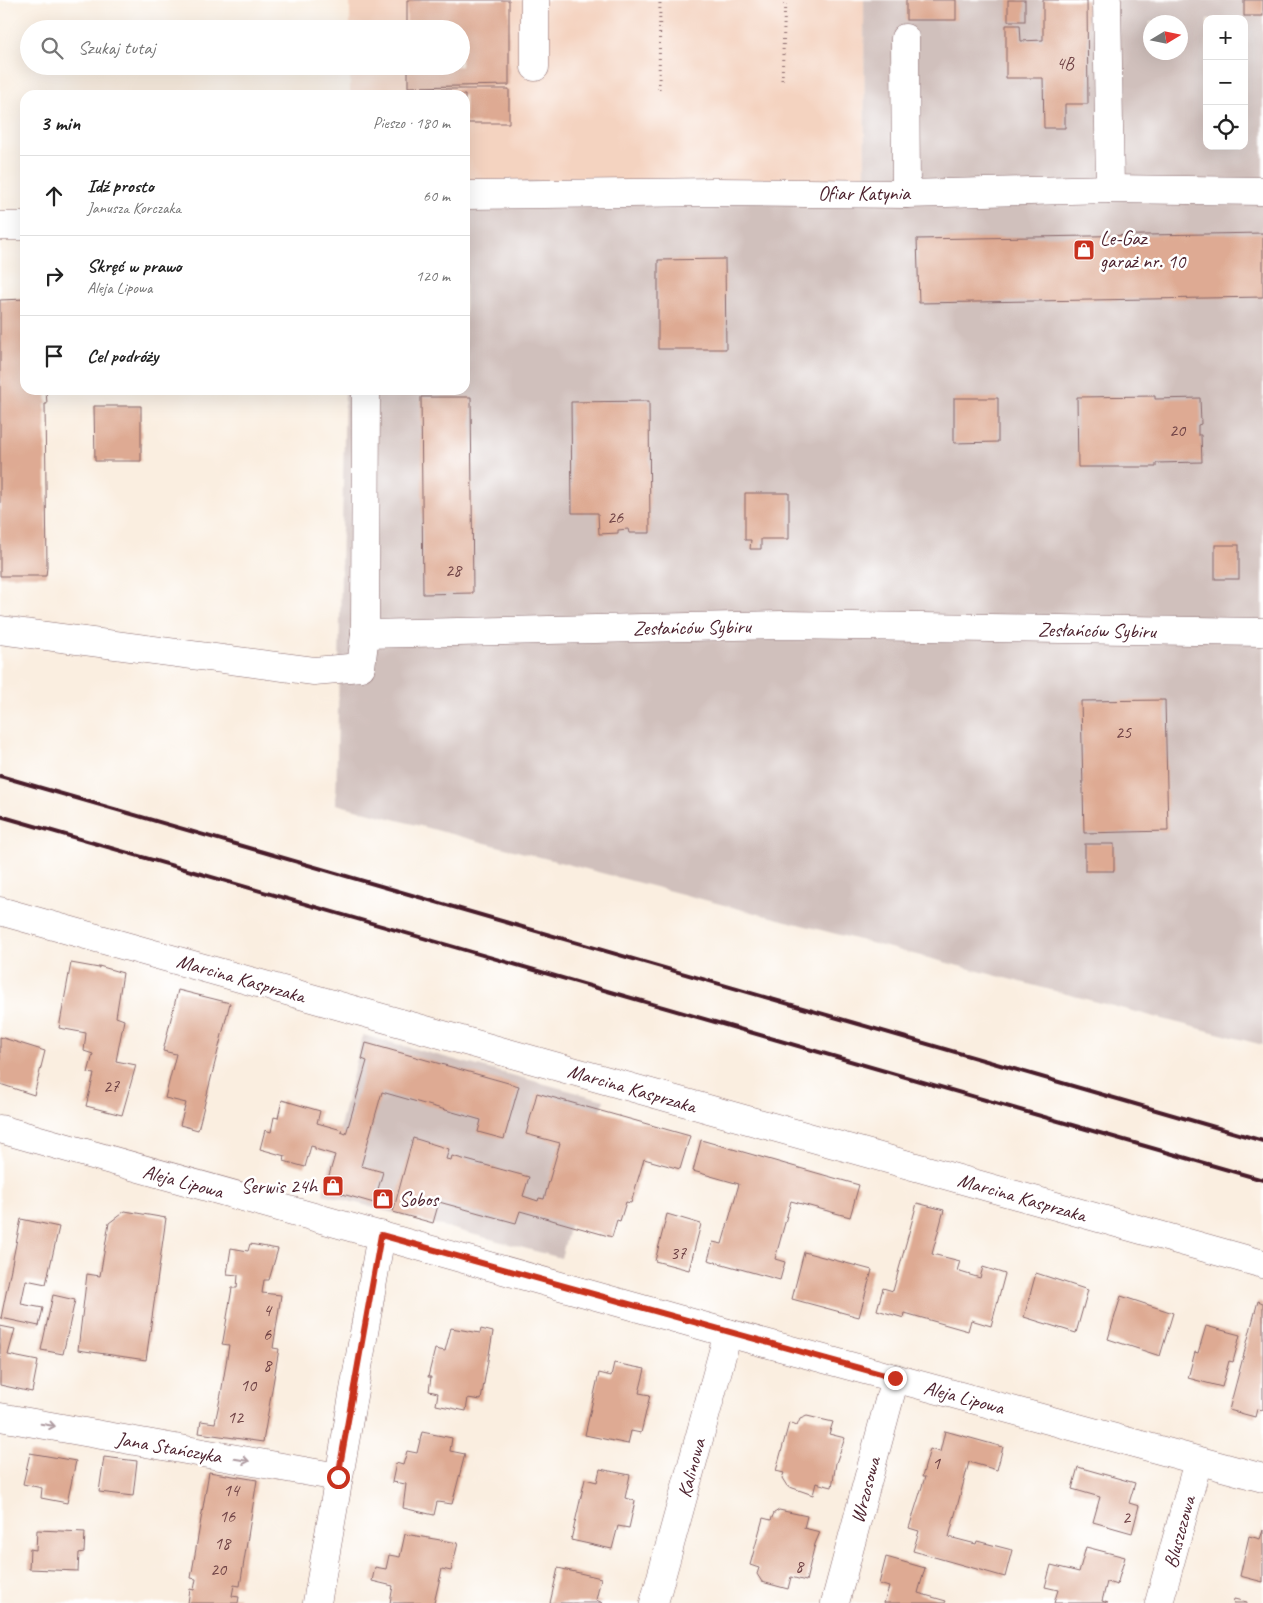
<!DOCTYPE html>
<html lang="pl">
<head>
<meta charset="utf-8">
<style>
  :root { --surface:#fff; --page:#f2f2f2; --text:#222; --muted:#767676; --line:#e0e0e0 }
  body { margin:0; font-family:Caveat,sans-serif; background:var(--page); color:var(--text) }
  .controls { position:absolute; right:15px; top:15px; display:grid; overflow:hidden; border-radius:10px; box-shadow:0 5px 20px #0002 }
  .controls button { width:45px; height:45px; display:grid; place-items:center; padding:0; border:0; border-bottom:1px solid var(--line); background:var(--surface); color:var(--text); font:25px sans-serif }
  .compass { position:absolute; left:1143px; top:15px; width:45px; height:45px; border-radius:50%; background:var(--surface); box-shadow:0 5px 20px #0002; rotate:80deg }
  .stop { position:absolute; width:15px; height:15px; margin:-11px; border:4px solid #c8321e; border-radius:50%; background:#fff }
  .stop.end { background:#c8321e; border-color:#fff; box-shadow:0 1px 5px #0008 }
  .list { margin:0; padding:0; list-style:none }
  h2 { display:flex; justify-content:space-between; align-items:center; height:65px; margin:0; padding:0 20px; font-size:21px }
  h2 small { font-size:16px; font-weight:400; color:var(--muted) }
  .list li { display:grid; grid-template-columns:32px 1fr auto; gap:15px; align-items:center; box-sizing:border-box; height:80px; padding:0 20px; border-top:1px solid var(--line) }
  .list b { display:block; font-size:19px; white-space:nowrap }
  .list p { margin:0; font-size:16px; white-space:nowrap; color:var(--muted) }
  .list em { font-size:16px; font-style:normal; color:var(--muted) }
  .icon { flex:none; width:28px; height:28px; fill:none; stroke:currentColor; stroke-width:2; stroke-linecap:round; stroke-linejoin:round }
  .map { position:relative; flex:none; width:1263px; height:1603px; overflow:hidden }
  .search { position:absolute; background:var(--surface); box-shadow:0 5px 20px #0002; left:20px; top:20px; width:450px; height:55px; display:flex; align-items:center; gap:12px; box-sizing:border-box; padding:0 18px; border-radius:28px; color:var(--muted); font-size:19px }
  .panel { position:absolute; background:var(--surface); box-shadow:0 5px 20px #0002; left:20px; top:90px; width:450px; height:305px; border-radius:15px }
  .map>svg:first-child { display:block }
  .built { fill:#f4d3c0 }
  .industrial { fill:#d0c0bc; fill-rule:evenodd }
  .building { fill:#deaa93 }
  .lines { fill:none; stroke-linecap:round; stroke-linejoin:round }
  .minor-casing { stroke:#88676a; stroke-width:29 }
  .path { stroke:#88676a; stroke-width:3; stroke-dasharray:1 4; stroke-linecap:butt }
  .minor { stroke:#fff; stroke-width:28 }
  .rail { stroke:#4a1f2b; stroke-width:4 }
  .oneway { stroke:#ae9aa0 }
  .route { stroke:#c8321e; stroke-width:6 }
  .labels { text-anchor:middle; stroke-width:5; stroke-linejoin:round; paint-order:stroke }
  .number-label { font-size:18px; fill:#6f4245 }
  .street-label { font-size:20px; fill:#4a1f2b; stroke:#fff }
  .poi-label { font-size:20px; fill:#4a1f2b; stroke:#fff; text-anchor:start }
</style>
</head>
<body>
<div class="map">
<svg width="1263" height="1603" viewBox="0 0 1263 1603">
  <rect width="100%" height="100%" fill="#fff"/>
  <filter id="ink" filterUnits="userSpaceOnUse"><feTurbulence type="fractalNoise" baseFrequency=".02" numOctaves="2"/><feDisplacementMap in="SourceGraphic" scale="10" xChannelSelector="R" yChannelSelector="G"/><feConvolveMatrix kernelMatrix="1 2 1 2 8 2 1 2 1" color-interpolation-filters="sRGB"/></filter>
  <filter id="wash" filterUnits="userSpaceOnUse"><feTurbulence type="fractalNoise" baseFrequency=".0096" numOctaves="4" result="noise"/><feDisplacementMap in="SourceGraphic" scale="20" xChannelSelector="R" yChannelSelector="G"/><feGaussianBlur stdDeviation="1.12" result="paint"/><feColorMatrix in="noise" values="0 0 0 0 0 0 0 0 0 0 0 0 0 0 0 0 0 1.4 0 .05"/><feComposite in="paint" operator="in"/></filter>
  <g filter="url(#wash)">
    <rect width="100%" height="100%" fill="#faeee0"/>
    <polygon class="built" points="350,0 864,0 865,182 465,181 465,95 350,95 350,66 461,66 461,29 350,29"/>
    <g class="industrial">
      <path d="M864 0H1263V1045L336 804 345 390H465V181L865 182ZM1207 19H1244V146H1207ZM1150 22H1180V52H1150Z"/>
      <polygon points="363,1035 604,1100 561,1258 323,1194"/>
    </g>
    <g id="blocks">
      <g class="building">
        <polygon points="407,0 509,0 509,85 408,87 408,66 461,66 461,29 407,29"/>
        <rect x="906" y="0" width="50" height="20"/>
        <rect x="1008" y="0" width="17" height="21"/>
        <polygon points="1043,0 1087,0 1088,104 1065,104 1065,128 1044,128 1043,78 1006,78 1006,25 1020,25 1021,41 1043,40"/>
        <rect x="1244" y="0" width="19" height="16"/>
        <polygon points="410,89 509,89 509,123 465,123 465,95 410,95"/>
        <polygon points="1263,233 1263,297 919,303 917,239"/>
        <polygon points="725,259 726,349 658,349 658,260"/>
        <polygon points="25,299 25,390 46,390 47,404 45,404 47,567 46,576 0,576 0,300"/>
        <polygon points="1155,396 1155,399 1200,398 1201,424 1198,425 1198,435 1201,435 1202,462 1156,463 1156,467 1078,467 1077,397"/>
        <polygon points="421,397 471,397 473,593 423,594"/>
        <polygon points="954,398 998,398 998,442 954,443"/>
        <polygon points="649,401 650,533 629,533 628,529 618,530 618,533 599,534 598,513 572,513 571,402"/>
        <polygon points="94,406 141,406 141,461 95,461"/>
        <polygon points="745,493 789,493 789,539 761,539 761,549 750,549 751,540 745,540"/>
        <rect x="1215" y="545" width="24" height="34"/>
        <polygon points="1165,700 1168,831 1084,833 1081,701"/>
        <rect x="1085" y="844" width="29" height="27"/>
        <polygon points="71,963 99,968 99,966 123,973 116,1017 124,1020 116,1061 136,1065 122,1115 86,1106 94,1074 88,1073 93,1054 84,1051 86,1033 59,1028"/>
        <polygon points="178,990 230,1003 198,1130 180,1125 186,1103 165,1098 176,1054 163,1051"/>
        <polygon points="0,1037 45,1051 34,1095 0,1084"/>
        <polygon points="366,1043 519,1086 504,1139 478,1132 481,1120 382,1092 361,1166 383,1172 374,1203 325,1189 335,1155 315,1149 315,1147 311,1146 305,1167 284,1161 285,1156 260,1149 265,1130 271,1132 274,1117 278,1118 282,1100 320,1111 317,1123 342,1130 341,1132 346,1134 367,1061 362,1059"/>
        <polygon points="537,1093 690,1136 680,1169 644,1159 631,1203 626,1202 620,1221 617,1220 612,1237 520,1211 516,1223 439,1202 433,1223 393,1212 413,1138 449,1149 446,1159 451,1160 452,1156 529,1177 523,1196 538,1201 539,1198 544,1199 560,1143 526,1134"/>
        <polygon points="701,1140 859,1185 850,1217 791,1201 775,1259 785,1262 780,1280 708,1260 713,1242 722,1244 739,1184 693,1171"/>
        <polygon points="917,1203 944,1210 932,1254 960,1261 957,1271 980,1278 983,1267 1005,1274 991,1326 971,1320 968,1331 905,1313 904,1318 877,1310 883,1288 893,1291"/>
        <polygon points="125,1211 166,1218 146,1360 78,1350 87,1274 100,1276 109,1223"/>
        <polygon points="667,1214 701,1224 689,1270 655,1261"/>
        <polygon points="21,1219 59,1227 46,1284 26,1280 21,1304 43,1308 39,1326 1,1318"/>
        <polygon points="250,1244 278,1249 269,1280 264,1280 262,1293 281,1295 273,1348 279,1349 263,1442 199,1433 201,1421 215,1423 221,1394 229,1345 222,1344 223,1341 232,1288 237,1288 238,1275 227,1274 231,1248 248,1251"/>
        <polygon points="804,1252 872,1270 859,1317 792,1299"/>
        <polygon points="1036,1273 1088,1290 1076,1333 1024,1317"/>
        <polygon points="53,1295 75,1300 63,1354 41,1350"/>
        <polygon points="1121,1296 1173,1313 1160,1356 1108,1339"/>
        <polygon points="1258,1301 1263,1303 1263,1410 1257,1409 1255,1417 1229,1410"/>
        <polygon points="0,1326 15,1329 8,1355 38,1361 32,1392 0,1385"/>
        <polygon points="1206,1326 1240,1335 1233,1362 1229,1361 1222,1387 1188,1378 1195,1352 1198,1353"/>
        <polygon points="451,1328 480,1333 481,1329 493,1332 481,1400 468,1398 466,1411 436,1405 438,1393 429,1391 431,1377 428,1377 435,1349 445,1351"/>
        <polygon points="614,1363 645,1369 639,1393 650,1395 641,1433 631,1431 628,1444 585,1435 599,1373 611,1376"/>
        <polygon points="807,1416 833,1422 829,1434 845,1438 836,1463 832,1487 816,1483 813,1495 787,1486 782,1478 784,1473 776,1471 789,1423 797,1426 800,1419"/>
        <polygon points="945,1431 1003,1447 997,1470 969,1462 949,1537 976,1544 977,1541 1012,1550 1005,1577 913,1551 919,1531 909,1528 925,1477 922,1477 930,1449 940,1452"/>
        <polygon points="422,1432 452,1438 450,1451 465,1454 452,1504 437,1502 434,1515 403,1508 406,1484 392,1482 396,1463 403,1465 407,1451 417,1453"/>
        <polygon points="30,1453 76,1461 67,1503 41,1498 42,1488 23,1484"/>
        <polygon points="104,1457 137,1461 133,1496 99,1492"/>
        <polygon points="1078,1467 1135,1483 1129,1503 1139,1506 1132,1533 1093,1522 1100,1497 1072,1489"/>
        <polygon points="600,1469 630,1475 625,1498 635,1501 629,1528 618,1526 612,1549 571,1540 585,1479 597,1482"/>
        <polygon points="209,1472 257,1480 240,1586 234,1585 232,1596 239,1597 238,1603 188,1603 190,1589 194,1590 196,1579 191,1578"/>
        <polygon points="779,1510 807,1516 804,1528 820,1532 815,1544 806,1581 791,1577 788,1589 762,1582 757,1574 759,1568 750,1565 763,1518 771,1520 774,1513"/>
        <polygon points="37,1530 85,1532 84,1552 79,1553 78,1571 29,1569 30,1549 36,1550"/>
        <polygon points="1263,1530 1263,1582 1240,1576 1249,1536 1260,1539"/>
        <polygon points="405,1534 458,1543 451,1571 442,1569 434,1603 390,1603 393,1586 372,1581 375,1567 386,1569 389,1555 400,1557"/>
        <polygon points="1086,1547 1125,1557 1117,1585 1107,1582 1102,1601 1108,1603 1054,1603 1058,1590 1045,1587 1051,1565 1079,1572"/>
        <polygon points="886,1557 925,1568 918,1593 946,1601 945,1603 884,1603 889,1587 879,1584"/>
        <polygon points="558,1568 601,1578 596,1600 603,1603 550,1603"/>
        <polygon points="1234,1599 1247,1602 1247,1603 1233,1603"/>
      </g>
    </g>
  </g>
  <g filter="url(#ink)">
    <use href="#blocks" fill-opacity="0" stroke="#88676a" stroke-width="1"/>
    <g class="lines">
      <g class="minor-casing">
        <g id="minor">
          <polyline points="1107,0 1110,189"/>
          <polyline points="905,38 906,194"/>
          <polyline points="535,67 535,0"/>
          <polyline points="465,195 715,192 906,194 1110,189 1263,191"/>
          <polyline points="0,226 25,226"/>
          <polyline points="366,390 365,634 784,625 1263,632"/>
          <polyline points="0,630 314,671 361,667 365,634"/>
          <polyline points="0,911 1263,1264"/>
          <polyline points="0,1129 728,1333 1263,1478"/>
          <polyline points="0,1417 338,1477"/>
          <polyline points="317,1603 381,1235"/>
          <polyline points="654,1603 728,1333"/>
          <polyline points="835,1603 895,1378"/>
          <polyline points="1159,1603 1198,1461"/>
        </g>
      </g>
      <g class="path">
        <polyline points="782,80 785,0"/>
        <polyline points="659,89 660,0"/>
      </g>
      <use href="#minor" class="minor"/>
      <g class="rail">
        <polyline points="0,776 1263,1141"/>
        <polyline points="0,816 1263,1180"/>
      </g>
    </g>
    <defs><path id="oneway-shaft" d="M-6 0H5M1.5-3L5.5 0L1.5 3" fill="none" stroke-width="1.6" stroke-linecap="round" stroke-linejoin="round" transform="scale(1.25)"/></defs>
    <g class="oneway">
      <use href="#oneway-shaft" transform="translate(48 1425) rotate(10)"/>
      <use href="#oneway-shaft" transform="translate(242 1460) rotate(10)"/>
    </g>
  </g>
  <g class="lines" filter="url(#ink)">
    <polyline class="route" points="338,1477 381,1235 895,1378"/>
  </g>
  <defs>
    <g id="shop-square" transform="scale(1.125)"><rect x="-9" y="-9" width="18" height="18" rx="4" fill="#c8321e" stroke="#fff"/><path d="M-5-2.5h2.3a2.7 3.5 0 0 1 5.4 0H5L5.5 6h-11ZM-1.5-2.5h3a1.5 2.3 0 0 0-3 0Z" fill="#fff"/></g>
  </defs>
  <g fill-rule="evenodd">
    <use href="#shop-square" x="1084" y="250"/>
    <use href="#shop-square" x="333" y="1186"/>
    <use href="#shop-square" x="383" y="1199"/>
  </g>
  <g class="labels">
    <g class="number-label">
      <text x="1065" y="69">4B</text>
      <text x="1177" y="436">20</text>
      <text x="615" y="523">26</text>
      <text x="453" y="576">28</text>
      <text x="1123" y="738">25</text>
      <text x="111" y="1092">27</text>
      <text x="678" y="1259">37</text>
      <text x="267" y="1316">4</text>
      <text x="267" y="1340">6</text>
      <text x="267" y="1371">8</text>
      <text x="248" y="1391">10</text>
      <text x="235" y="1423">12</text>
      <text x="936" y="1469">1</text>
      <text x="231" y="1496">14</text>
      <text x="227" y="1522">16</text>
      <text x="1126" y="1523">2</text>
      <text x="222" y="1549">18</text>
      <text x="799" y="1572">8</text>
      <text x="218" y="1575">20</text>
    </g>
    <g class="street-label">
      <text x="864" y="200">Ofiar Katynia</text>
      <text transform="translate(692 627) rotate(-1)" y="7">Zesłańców Sybiru</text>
      <text transform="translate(1097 630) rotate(1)" y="7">Zesłańców Sybiru</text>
      <text transform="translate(241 978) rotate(16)" y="7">Marcina Kasprzaka</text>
      <text transform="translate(632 1088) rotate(16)" y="7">Marcina Kasprzaka</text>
      <text transform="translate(183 1181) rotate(15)" y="7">Aleja Lipowa</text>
      <text transform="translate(1022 1197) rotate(16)" y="7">Marcina Kasprzaka</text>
      <text transform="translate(964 1397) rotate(15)" y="7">Aleja Lipowa</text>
      <text transform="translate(169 1447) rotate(10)" y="7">Jana Stańczyka</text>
      <text transform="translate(691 1468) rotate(-75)" y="7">Kalinowa</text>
      <text transform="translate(865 1490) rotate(-75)" y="7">Wrzosowa</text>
      <text transform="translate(1179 1532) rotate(-75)" y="7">Bluszczowa</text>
    </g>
    <g class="poi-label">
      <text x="1100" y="245">Le-Gaz<tspan x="1100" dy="23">garaż nr. 10</tspan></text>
      <text x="317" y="1193" text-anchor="end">Serwis 24h</text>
      <text x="399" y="1206">Sobos</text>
    </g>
  </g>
</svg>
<div class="controls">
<button>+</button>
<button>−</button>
<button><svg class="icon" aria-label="locate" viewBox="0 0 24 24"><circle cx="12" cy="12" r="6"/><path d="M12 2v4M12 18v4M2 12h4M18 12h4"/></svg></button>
</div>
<svg class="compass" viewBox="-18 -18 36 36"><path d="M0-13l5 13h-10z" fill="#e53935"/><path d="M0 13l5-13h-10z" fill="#767676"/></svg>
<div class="stop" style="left:338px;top:1477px"></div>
<div class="stop end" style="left:895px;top:1378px"></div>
<div class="search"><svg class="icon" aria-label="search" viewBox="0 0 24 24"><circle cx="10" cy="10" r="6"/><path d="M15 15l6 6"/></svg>Szukaj tutaj</div>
<section class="panel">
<h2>3 min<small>Pieszo · 180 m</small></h2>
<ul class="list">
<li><svg class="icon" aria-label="ahead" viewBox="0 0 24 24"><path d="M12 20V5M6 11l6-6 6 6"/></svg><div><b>Idź prosto</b><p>Janusza Korczaka</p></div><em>60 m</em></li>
<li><svg class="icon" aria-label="right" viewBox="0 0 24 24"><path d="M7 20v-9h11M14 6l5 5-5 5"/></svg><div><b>Skręć w prawo</b><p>Aleja Lipowa</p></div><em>120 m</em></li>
<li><svg class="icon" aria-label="arrive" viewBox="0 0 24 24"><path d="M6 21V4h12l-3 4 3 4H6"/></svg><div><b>Cel podróży</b></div></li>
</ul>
</section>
</div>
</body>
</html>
